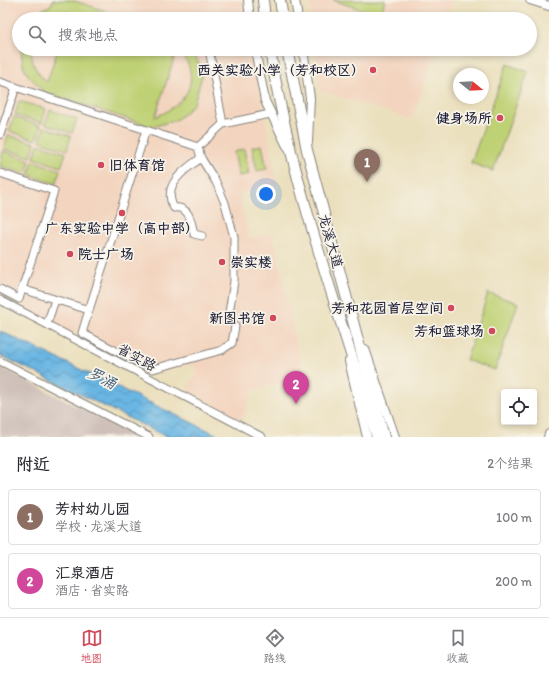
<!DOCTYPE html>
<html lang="zh">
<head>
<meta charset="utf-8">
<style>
  :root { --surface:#fff; --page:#f2f2f3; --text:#2b2b33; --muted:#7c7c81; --line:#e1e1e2; --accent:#d1495b }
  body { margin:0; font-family:Itim,"LXGW WenKai TC",sans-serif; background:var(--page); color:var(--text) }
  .controls { position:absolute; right:12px; bottom:12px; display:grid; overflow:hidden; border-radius:4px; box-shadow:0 2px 6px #0003 }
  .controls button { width:36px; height:36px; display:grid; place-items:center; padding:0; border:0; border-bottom:1px solid var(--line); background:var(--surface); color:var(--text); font:20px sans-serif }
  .compass { position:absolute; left:453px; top:68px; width:36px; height:36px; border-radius:50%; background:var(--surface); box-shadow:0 2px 6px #0003; rotate:108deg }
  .you { position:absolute; left:266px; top:194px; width:14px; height:14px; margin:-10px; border:3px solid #fff; border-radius:50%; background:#1a73e8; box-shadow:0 0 0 6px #1a73e833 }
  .badge { display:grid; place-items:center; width:26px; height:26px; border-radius:50%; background:var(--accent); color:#fff; font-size:13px; font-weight:700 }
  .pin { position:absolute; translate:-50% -33px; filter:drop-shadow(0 1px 2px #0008) }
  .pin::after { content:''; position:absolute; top:21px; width:14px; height:12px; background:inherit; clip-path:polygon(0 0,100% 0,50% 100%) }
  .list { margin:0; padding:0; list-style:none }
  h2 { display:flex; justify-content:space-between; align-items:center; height:52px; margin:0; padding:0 16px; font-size:17px }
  h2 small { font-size:13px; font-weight:400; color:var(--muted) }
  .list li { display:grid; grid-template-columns:26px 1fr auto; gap:12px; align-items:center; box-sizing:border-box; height:56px; margin:0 8px 8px; padding:0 8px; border:1px solid var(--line); border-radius:4px }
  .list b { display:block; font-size:15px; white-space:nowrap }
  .list p { margin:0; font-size:13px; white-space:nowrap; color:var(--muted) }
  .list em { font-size:13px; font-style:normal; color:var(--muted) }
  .icon { flex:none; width:22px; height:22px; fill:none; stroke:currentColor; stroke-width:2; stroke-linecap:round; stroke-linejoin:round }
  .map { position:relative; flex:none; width:549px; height:437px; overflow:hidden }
  .search { position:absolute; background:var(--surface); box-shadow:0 2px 6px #0003; left:12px; right:12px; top:12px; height:44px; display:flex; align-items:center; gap:10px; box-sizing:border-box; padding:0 14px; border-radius:22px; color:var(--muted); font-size:15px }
  .sheet { height:180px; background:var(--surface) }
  nav { display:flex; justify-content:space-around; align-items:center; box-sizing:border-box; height:56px; border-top:1px solid var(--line); background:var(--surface); font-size:11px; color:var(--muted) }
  nav a { display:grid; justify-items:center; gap:2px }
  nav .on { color:var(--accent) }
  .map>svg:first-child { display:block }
  .built { fill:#f3d4be }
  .railway { fill:#cfc0ba }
  .garden { fill:#bfd174; stroke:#707a58 }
  .water { fill:url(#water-waves); stroke:#466c8f }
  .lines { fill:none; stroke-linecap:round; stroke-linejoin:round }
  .minor-casing { stroke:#86817c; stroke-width:9 }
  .tertiary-casing { stroke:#86817c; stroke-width:10 }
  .primary-casing { stroke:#86817c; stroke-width:12 }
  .minor { stroke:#fff; stroke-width:7 }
  .tertiary { stroke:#fff; stroke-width:8 }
  .primary { stroke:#fff; stroke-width:10 }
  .poi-dot { fill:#d1495b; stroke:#f7f3e8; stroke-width:1.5 }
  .labels { text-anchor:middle; stroke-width:3.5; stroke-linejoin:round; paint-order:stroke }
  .poi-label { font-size:14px; font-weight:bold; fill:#22223b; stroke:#f7f3e8; text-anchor:end }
  .street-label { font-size:14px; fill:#22223b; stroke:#f7f3e8 }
  .water-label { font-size:15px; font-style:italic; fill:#3b5676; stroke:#f7f3e8 }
</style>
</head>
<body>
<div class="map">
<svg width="549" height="437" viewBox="0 0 549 437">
  <defs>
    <pattern id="water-waves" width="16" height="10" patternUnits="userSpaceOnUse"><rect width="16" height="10" fill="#69b6e3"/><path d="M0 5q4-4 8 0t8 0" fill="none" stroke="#5694b9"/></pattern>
  </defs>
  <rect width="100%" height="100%" fill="#f7f3e8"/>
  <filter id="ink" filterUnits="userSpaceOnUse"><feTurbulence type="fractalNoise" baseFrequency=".025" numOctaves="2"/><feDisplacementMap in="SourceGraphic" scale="8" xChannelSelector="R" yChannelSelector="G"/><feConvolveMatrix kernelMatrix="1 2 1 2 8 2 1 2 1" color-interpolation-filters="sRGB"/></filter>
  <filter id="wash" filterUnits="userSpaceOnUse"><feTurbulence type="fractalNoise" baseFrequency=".012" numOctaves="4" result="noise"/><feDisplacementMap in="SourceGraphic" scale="16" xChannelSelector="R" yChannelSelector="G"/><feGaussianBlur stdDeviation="0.9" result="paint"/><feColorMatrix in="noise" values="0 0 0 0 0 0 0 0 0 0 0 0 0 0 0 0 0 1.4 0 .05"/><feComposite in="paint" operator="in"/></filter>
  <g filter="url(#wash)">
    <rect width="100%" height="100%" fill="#ebe0be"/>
    <g class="built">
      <polygon points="0,0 243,0 247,19 19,19 19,49 252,49 277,184 239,193 249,238 273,234 303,377 253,390 241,422 187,389 197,373 194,364 151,374 0,295"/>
      <polygon points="309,0 452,0 446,19 312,19"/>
      <polygon points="315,49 436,49 412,119 320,91"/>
    </g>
    <polygon class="railway" points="0,367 136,437 0,437"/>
    <g class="garden">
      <polygon points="53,0 72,0 129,19 67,19 69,12 57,13 48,19 32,19 43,9 51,5"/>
      <polygon points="333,0 385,0 380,16"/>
      <path d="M21 49H32C30 62 37 74 47 82L58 49H177L155 117C187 104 203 80 179 49H194L193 51 199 64 202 76 194 103 186 112 176 120 152 127 44 92 28 75 23 65Z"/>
      <polygon points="507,64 528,72 493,171 471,163"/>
      <polygon points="19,101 46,109 42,123 15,115"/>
      <polygon points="50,110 77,119 72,133 45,124"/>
      <polygon points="14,117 41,126 36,140 9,131"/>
      <polygon points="44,127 71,136 67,150 40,141"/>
      <polygon points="8,135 35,143 31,157 4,149"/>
      <polygon points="38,144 66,153 61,167 34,158"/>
      <polygon points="262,145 267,169 257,171 252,147"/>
      <polygon points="244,149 249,174 239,176 234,152"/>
      <polygon points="3,151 30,160 26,174 0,166"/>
      <polygon points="33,161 60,170 56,184 29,175"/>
      <polygon points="488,293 518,303 495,370 466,360"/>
    </g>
    <polygon class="water" points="0,331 222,437 167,437 0,355"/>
  </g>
  <g filter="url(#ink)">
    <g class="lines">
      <g class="minor-casing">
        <g id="minor">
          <polyline points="209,49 223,124"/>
          <polyline points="0,82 198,147 223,124 270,114"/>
          <polyline points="0,135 16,87"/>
          <path d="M201 158C185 169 161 185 174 208 190 206 191 222 194 234L202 236"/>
          <polyline points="0,173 54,191 22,289 89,310 146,130"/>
          <polyline points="0,289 19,299 22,289"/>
          <polyline points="0,300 262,437"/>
          <polyline points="89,310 82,333 137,362 153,369 222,350 232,343 235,326 229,313 234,281 234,237 225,203 216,182 201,158 198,147"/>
          <polyline points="47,324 55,300"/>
          <polyline points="0,361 149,437"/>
        </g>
      </g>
      <g class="tertiary-casing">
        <g id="tertiary">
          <polyline points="248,0 250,19"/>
          <polyline points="295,0 298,19"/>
          <polyline points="530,0 549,6"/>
          <polyline points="255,49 265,101 287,146"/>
          <polyline points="303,49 310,98 308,142"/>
          <polyline points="365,349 395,437"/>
          <polyline points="349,361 367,437"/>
          <polyline points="548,437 549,434"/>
        </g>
      </g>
      <g class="primary-casing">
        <g id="primary">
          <polyline points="263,0 265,19"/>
          <polyline points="280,0 283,19"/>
          <path d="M270 49C291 182 338 309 377 437"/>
          <polyline points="287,49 307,150 384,437"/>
        </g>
      </g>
      <use href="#minor" class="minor"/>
      <use href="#tertiary" class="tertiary"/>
      <use href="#primary" class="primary"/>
    </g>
  </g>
  <g class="poi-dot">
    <circle cx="373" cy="70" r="4"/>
    <circle cx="500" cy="118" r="4"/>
    <circle cx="101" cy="165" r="4"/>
    <circle cx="122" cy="213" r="4"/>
    <circle cx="70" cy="254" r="4"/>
    <circle cx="222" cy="262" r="4"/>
    <circle cx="451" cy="308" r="4"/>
    <circle cx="273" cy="318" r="4"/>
    <circle cx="492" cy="331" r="4"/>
  </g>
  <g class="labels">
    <g class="poi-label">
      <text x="365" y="75">西关实验小学（芳和校区）</text>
      <text x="492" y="123">健身场所</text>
      <text x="109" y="170" text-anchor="start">旧体育馆</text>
      <text x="122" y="233" text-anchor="middle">广东实验中学（高中部）</text>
      <text x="78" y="259" text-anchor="start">院士广场</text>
      <text x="230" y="267" text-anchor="start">崇实楼</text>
      <text x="443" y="313">芳和花园首层空间</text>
      <text x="265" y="323">新图书馆</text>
      <text x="484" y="336">芳和篮球场</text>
    </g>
    <g class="street-label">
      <text transform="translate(331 241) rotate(74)" y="5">龙溪大道</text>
      <text transform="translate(137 357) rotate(28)" y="5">省实路</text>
    </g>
    <g class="water-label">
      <text transform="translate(102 378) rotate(27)" y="5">罗涌</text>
    </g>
  </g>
</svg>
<div class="controls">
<button><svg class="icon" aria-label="locate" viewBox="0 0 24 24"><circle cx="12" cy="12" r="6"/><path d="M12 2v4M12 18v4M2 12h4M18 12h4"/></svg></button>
</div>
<svg class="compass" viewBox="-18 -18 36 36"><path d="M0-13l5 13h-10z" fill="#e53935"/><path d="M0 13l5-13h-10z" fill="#7c7c81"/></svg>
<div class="you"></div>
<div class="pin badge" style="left:367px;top:182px;background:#8d6e63">1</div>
<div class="pin badge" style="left:296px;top:404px;background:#d1479c">2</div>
<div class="search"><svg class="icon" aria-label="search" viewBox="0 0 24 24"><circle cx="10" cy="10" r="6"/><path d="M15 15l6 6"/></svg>搜索地点</div>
</div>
<section class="sheet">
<h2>附近<small>2个结果</small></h2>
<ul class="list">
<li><span class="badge" style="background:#8d6e63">1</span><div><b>芳村幼儿园</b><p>学校 · 龙溪大道</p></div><em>100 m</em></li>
<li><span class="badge" style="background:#d1479c">2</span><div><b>汇泉酒店</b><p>酒店 · 省实路</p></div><em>200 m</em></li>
</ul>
</section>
<nav>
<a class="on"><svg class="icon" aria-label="map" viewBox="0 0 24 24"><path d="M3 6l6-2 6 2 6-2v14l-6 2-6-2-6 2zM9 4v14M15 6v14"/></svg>地图</a>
<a><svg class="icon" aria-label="directions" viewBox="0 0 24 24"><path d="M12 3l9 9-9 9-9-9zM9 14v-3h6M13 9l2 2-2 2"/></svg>路线</a>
<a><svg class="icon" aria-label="saved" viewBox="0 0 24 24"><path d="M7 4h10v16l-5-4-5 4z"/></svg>收藏</a>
</nav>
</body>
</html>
